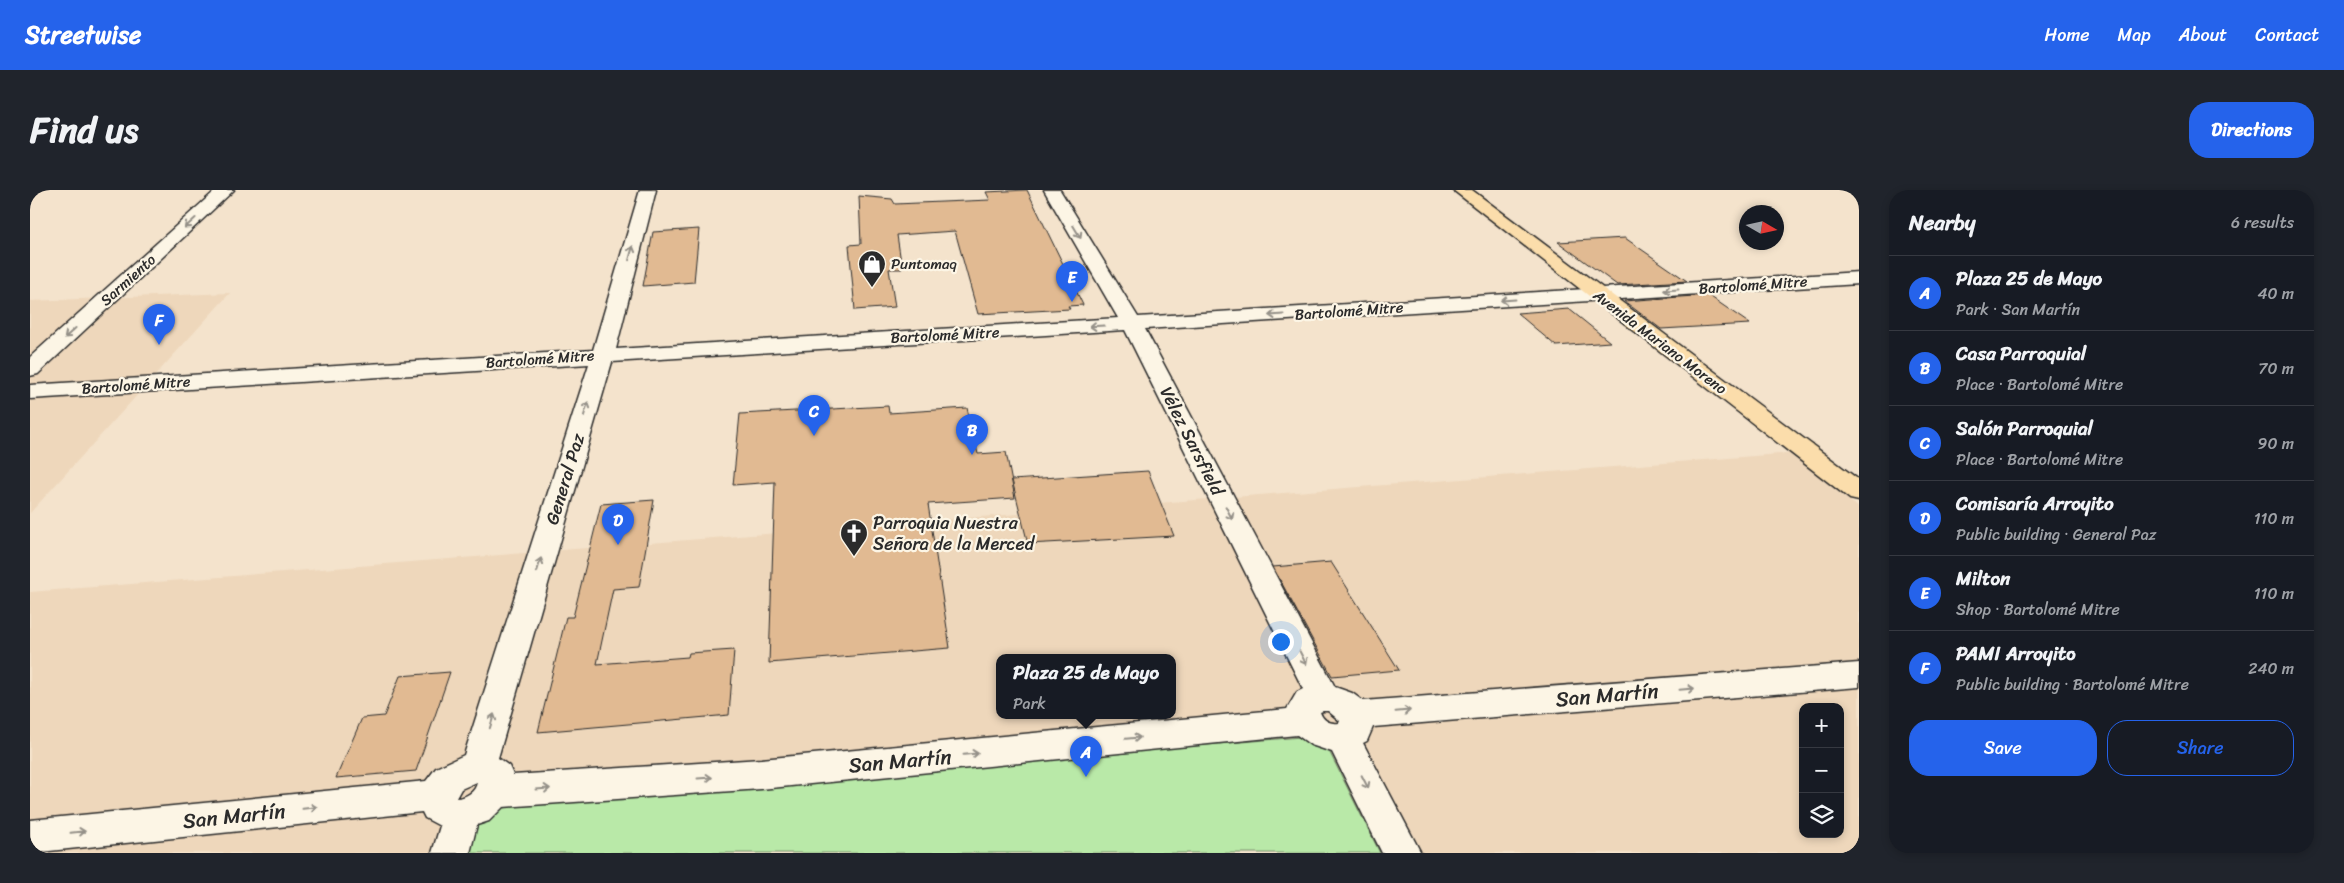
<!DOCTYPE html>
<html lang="en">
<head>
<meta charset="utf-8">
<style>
  :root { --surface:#171b24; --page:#20242c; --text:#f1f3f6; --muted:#9ea1a6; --line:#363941; --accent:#2563eb }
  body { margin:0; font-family:Sriracha,sans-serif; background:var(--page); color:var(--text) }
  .controls { position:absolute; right:15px; bottom:15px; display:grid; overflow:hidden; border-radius:10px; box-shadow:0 2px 8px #0003 }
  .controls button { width:45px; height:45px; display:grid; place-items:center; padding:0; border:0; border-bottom:1px solid var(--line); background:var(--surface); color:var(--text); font:25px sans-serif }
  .compass { position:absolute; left:1709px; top:15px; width:45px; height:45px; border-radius:50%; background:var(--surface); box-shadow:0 2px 8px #0003; rotate:99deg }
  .you { position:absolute; left:1250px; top:451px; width:18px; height:18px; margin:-12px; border:4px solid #fff; border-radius:50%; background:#1a73e8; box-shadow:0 0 0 8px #1a73e833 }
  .badge { display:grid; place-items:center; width:32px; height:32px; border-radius:50%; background:var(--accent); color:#fff; font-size:16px; font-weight:700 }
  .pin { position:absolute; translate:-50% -41px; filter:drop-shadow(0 1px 2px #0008) }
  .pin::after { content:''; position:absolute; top:26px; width:18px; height:15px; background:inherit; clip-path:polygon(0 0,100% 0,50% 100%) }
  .popup { position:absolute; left:966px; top:464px; width:180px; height:65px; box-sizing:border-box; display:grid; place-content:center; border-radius:10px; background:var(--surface); filter:drop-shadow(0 1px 4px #0005); font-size:16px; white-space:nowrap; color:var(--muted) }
  .popup b { font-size:19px; color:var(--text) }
  .popup::after { content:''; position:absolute; left:50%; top:100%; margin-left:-10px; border:10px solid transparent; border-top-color:var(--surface) }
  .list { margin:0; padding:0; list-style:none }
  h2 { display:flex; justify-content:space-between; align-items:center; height:65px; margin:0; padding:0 20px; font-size:21px }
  h2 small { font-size:16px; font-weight:400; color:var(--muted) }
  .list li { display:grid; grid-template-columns:32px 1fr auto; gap:15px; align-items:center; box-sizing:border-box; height:75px; padding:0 20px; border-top:1px solid var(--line) }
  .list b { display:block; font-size:19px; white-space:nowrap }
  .list p { margin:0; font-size:16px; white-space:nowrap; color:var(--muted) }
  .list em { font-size:16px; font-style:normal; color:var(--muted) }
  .actions { display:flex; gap:10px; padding:15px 20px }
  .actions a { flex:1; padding:11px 0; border:1px solid var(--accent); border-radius:20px; text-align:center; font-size:18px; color:var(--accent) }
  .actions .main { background:var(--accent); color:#fff }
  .icon { flex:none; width:28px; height:28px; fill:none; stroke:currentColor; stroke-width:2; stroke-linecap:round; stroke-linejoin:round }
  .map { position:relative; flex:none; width:1829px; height:663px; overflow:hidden; border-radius:20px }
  header { display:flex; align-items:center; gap:30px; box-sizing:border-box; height:70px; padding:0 25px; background:var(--accent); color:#fff }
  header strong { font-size:24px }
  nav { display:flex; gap:28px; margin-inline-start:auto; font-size:18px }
  .intro { display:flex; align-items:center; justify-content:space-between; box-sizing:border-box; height:120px; padding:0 30px }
  h1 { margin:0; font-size:35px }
  .button { padding:12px 22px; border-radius:20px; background:var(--accent); color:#fff; font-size:18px; font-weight:700 }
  main { display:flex; gap:30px; padding:0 30px }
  aside { flex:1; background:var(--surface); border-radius:20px; box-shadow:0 2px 8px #0003 }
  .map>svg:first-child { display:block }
  .built { fill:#eed7bb; fill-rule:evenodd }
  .green { fill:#b9e9a8; stroke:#728a6a }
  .building { fill:#e1ba92; stroke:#2b2b2b }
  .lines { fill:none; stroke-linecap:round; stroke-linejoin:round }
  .minor-casing { stroke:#2b2b2b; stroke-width:3 }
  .major-casing { stroke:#2b2b2b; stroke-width:3 }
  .minor { fill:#fcf5e5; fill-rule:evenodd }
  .major { fill:#fbddab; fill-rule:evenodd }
  .oneway { stroke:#949088 }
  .labels { text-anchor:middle; stroke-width:4.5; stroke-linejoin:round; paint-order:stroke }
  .far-poi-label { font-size:15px; fill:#2b2b2b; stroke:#fcf5e5; text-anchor:start }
  .far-street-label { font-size:15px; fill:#2b2b2b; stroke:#fcf5e5 }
  .street-label { font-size:18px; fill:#2b2b2b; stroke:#fcf5e5 }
  .poi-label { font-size:18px; fill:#2b2b2b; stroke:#fcf5e5; text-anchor:start }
  .near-street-label { font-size:21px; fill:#2b2b2b; stroke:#fcf5e5 }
</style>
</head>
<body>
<header>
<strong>Streetwise</strong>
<nav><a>Home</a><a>Map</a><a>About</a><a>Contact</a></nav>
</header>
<div class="intro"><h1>Find us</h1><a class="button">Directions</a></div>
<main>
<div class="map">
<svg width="1829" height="663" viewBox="0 0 1829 663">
  <rect width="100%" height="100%" fill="#f4e3cc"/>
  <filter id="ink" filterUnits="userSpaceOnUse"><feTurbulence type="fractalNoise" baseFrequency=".02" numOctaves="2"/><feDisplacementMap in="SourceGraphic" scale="10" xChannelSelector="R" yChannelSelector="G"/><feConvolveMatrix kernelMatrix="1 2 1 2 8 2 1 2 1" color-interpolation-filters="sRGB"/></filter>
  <g filter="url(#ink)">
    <g class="built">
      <polygon points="200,103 0,323 0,111"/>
      <path d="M1761 263 1829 318V663H0V402ZM970 468H1142V526H970ZM1773 517H1810V644H1773Z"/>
    </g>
    <polygon class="green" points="1271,547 1298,559 1350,663 434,663 442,631 469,615"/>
    <g class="building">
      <polygon points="997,0 1053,115 1038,116 1040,119 948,124 925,41 867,45 872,79 859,79 865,117 825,120 819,55 831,54 829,6 862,9 865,14 960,10 956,2"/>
      <polygon points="669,39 664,92 613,96 623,42"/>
      <polygon points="1595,48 1657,91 1587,95 1528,52"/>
      <polygon points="1678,105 1720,134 1631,139 1594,111"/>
      <polygon points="1539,119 1580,152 1526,156 1487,123"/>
      <polygon points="858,216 859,223 937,218 948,264 976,262 985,308 898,314 920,458 739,473 745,292 703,295 710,224"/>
      <polygon points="1118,281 1144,346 998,354 982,290"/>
      <polygon points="624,310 609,397 583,399 567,474 658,467 659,463 704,460 699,525 508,542 536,427 543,427 571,314"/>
      <polygon points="1301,372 1369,480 1302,486 1243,377"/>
      <polygon points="420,482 386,581 306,588 332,528 354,526 370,486"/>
    </g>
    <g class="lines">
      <g class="minor-casing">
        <g id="minor">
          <polygon points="186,0 204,0 8,184 0,186 0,167"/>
          <path d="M610 0H626L586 159 1088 128 1014 0H1030L1108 127 1829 82V94L1115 139 1305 497 1322 503 1333 511 1829 473V497L1343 537 1337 551 1333 553 1391 663H1352L1302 562 1281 555 1267 545 731 599 473 617 459 631 447 635 440 663H402L410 636 395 628 392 622 0 663V630L396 591 406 578 434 565 559 174 0 209V195L563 160ZM1095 140 1273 499 1267 502 1257 519 731 569 483 585 479 576 468 568 582 172ZM1293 521H1298L1310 531 1309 533C1300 534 1293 531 1290 522ZM447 592C446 602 435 608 426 608L431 599Z"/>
        </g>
      </g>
      <g class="major-casing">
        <polygon id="major" points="1423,0 1442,0 1829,290 1829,311 1820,309"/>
      </g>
      <use href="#minor" class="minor"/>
      <use href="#major" class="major"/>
    </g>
    <defs><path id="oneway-shaft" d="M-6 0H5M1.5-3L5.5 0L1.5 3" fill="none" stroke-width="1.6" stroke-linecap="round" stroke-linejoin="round" transform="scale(1.25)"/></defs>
    <g class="oneway">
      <use href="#oneway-shaft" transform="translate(160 33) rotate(138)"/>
      <use href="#oneway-shaft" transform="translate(1047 42) rotate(59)"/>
      <use href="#oneway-shaft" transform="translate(601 63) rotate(-75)"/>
      <use href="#oneway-shaft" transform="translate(1641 100) rotate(176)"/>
      <use href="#oneway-shaft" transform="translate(1478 110) rotate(176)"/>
      <use href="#oneway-shaft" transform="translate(1246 125) rotate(176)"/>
      <use href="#oneway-shaft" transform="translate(1067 136) rotate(177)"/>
      <use href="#oneway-shaft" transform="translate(40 143) rotate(138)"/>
      <use href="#oneway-shaft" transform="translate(556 219) rotate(-73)"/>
      <use href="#oneway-shaft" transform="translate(1199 323) rotate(63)"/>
      <use href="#oneway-shaft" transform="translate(509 375) rotate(-73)"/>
      <use href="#oneway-shaft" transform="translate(1273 468) rotate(63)"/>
      <use href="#oneway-shaft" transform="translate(1657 499) rotate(-5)"/>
      <use href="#oneway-shaft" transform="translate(1373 521) rotate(-5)"/>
      <use href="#oneway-shaft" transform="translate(462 531) rotate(-73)"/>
      <use href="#oneway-shaft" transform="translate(1103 548) rotate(-5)"/>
      <use href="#oneway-shaft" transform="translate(941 564) rotate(-5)"/>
      <use href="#oneway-shaft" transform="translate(675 588) rotate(-4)"/>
      <use href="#oneway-shaft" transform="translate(1335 592) rotate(63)"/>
      <use href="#oneway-shaft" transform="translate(513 599) rotate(-4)"/>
      <use href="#oneway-shaft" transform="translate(280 618) rotate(-6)"/>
      <use href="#oneway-shaft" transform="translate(48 642) rotate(-6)"/>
    </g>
  </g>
  <defs>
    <g id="shop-pin" transform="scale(1.4375)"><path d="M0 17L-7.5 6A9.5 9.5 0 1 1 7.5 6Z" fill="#2b2b2b" stroke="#fcf5e5"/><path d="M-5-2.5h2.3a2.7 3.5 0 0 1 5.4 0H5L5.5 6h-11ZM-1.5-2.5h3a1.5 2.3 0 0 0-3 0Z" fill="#fff"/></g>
    <g id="church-pin" transform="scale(1.4375)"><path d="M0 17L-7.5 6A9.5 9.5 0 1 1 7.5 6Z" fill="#2b2b2b" stroke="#fcf5e5"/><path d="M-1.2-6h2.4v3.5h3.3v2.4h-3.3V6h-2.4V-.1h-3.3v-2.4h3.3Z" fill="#fff"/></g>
  </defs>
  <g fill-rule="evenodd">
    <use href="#shop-pin" x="842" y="74"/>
    <use href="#church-pin" x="824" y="343"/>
  </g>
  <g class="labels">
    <g class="far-poi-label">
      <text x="861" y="79">Puntomaq</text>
    </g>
    <g class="far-street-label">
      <text transform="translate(98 90) rotate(-42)" y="5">Sarmiento</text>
      <text transform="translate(1723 95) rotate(-4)" y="5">Bartolomé Mitre</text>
      <text transform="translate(1319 121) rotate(-4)" y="5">Bartolomé Mitre</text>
      <text transform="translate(915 145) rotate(-3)" y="5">Bartolomé Mitre</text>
      <text transform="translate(1630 152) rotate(37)" y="5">Avenida Mariano Moreno</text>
      <text transform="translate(510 169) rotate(-4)" y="5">Bartolomé Mitre</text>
      <text transform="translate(106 195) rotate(-4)" y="5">Bartolomé Mitre</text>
    </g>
    <g class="street-label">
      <text transform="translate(1162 251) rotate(63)" y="6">Vélez Sarsfield</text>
      <text transform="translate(535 289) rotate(-73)" y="6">General Paz</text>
    </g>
    <g class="poi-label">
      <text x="843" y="339">Parroquia Nuestra<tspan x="843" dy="21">Señora de la Merced</tspan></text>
    </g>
    <g class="near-street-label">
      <text transform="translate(1577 505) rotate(-5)" y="7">San Martín</text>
      <text transform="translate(870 571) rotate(-5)" y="7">San Martín</text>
      <text transform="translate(204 626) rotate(-6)" y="7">San Martín</text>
    </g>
  </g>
</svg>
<div class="controls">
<button>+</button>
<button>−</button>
<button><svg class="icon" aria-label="layers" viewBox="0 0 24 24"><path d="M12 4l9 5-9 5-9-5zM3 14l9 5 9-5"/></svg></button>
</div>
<svg class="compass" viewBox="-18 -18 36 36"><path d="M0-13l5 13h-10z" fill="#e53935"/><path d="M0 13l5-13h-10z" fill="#9ea1a6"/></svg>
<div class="you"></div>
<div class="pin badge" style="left:1056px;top:587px">A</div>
<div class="popup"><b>Plaza 25 de Mayo</b>Park</div>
<div class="pin badge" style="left:942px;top:265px">B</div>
<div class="pin badge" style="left:784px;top:246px">C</div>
<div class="pin badge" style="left:588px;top:355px">D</div>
<div class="pin badge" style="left:1042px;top:112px">E</div>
<div class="pin badge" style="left:129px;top:155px">F</div>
</div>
<aside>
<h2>Nearby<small>6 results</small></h2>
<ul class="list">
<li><span class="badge">A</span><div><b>Plaza 25 de Mayo</b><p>Park · San Martín</p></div><em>40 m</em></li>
<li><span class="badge">B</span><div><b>Casa Parroquial</b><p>Place · Bartolomé Mitre</p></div><em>70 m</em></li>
<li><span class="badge">C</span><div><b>Salón Parroquial</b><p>Place · Bartolomé Mitre</p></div><em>90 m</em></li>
<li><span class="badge">D</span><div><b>Comisaría Arroyito</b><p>Public building · General Paz</p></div><em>110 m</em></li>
<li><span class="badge">E</span><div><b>Milton</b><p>Shop · Bartolomé Mitre</p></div><em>110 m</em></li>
<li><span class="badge">F</span><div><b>PAMI Arroyito</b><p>Public building · Bartolomé Mitre</p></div><em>240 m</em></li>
</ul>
<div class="actions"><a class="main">Save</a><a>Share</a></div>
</aside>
</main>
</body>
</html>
